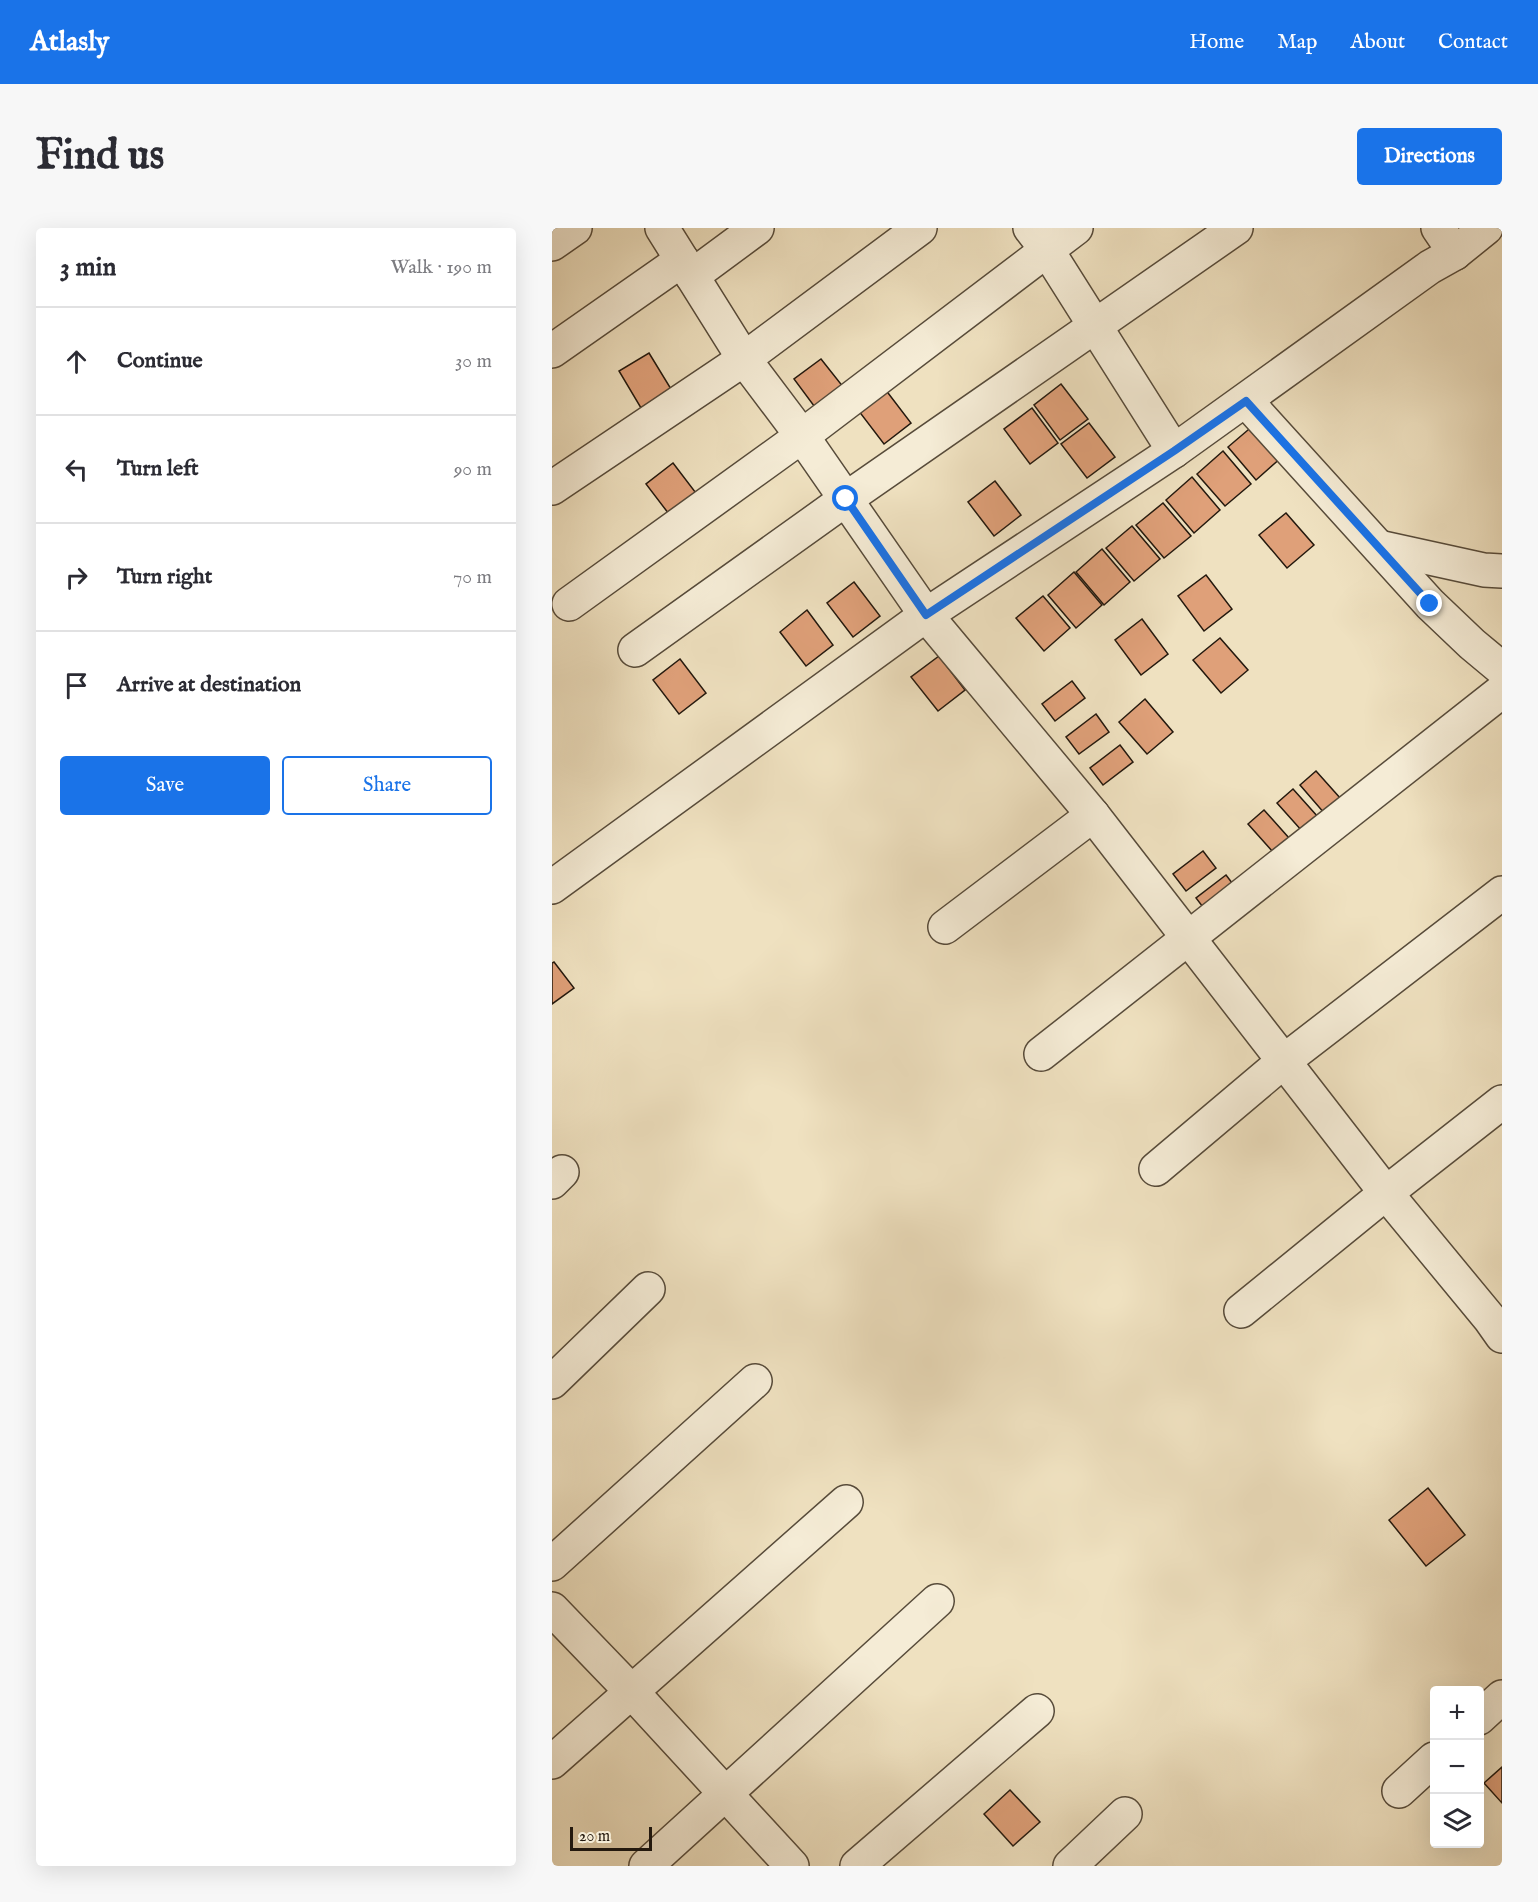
<!DOCTYPE html>
<html lang="en">
<head>
<meta charset="utf-8">
<style>
  :root { --surface:#fff; --page:#f7f7f7; --text:#2b2b33; --muted:#7c7c81; --line:#e1e1e2; --accent:#1a73e8 }
  body { margin:0; font-family:"IM FELL English",serif; background:var(--page); color:var(--text) }
  .controls { position:absolute; right:18px; bottom:18px; display:grid; overflow:hidden; border-radius:6px; box-shadow:0 6px 24px #0002 }
  .controls button { width:54px; height:54px; display:grid; place-items:center; padding:0; border:0; border-bottom:2px solid var(--line); background:var(--surface); color:var(--text); font:30px sans-serif }
  .scale { position:absolute; left:18px; bottom:15px; width:82px; box-sizing:border-box; padding-left:6px; border:3px solid #24190e; border-top:0; font-size:16px; line-height:21px; white-space:nowrap; color:#24190e; -webkit-text-stroke:4px #f5ecd6; paint-order:stroke }
  .stop { position:absolute; width:18px; height:18px; margin:-14px; border:4px solid #1a73e8; border-radius:50%; background:#fff }
  .stop.end { background:#1a73e8; border-color:#fff; box-shadow:0 2px 6px #0008 }
  .list { margin:0; padding:0; list-style:none }
  h2 { display:flex; justify-content:space-between; align-items:center; height:78px; margin:0; padding:0 24px; font-size:26px }
  h2 small { font-size:20px; font-weight:400; color:var(--muted) }
  .list li { display:grid; grid-template-columns:39px 1fr auto; gap:18px; align-items:center; box-sizing:border-box; height:108px; padding:0 24px; border-top:2px solid var(--line) }
  .list b { display:block; font-size:22px; white-space:nowrap }
  .list em { font-size:20px; font-style:normal; color:var(--muted) }
  .actions { display:flex; gap:12px; padding:18px 24px }
  .actions a { flex:1; padding:14px 0; border:2px solid var(--accent); border-radius:6px; text-align:center; font-size:21px; color:var(--accent) }
  .actions .main { background:var(--accent); color:#fff }
  .icon { flex:none; width:33px; height:33px; fill:none; stroke:currentColor; stroke-width:2; stroke-linecap:round; stroke-linejoin:round }
  .map { position:relative; flex:none; width:950px; height:1638px; overflow:hidden; border-radius:6px }
  header { display:flex; align-items:center; gap:36px; box-sizing:border-box; height:84px; padding:0 30px; background:var(--accent); color:#fff }
  header strong { font-size:28px }
  nav { display:flex; gap:33px; margin-inline-start:auto; font-size:21px }
  .intro { display:flex; align-items:center; justify-content:space-between; box-sizing:border-box; height:144px; padding:0 36px }
  h1 { margin:0; font-size:42px }
  .button { padding:15px 27px; border-radius:6px; background:var(--accent); color:#fff; font-size:21px; font-weight:700 }
  main { display:flex; gap:36px; padding:0 36px }
  aside { flex:1; background:var(--surface); border-radius:6px; box-shadow:0 6px 24px #0002 }
  .map>svg:first-child { display:block }
  .building { fill:#dfa079; stroke:#24190e; stroke-width:1.5 }
  .lines { fill:none; stroke-linecap:round; stroke-linejoin:round }
  .minor-casing { stroke:#574b3a; stroke-width:36 }
  .minor { stroke:#f5ecd6; stroke-width:33 }
  .route { stroke:#1a73e8; stroke-width:8 }
</style>
</head>
<body>
<header>
<strong>Atlasly</strong>
<nav><a>Home</a><a>Map</a><a>About</a><a>Contact</a></nav>
</header>
<div class="intro"><h1>Find us</h1><a class="button">Directions</a></div>
<main>
<aside>
<h2>3 min<small>Walk · 190 m</small></h2>
<ul class="list">
<li><svg class="icon" aria-label="ahead" viewBox="0 0 24 24"><path d="M12 20V5M6 11l6-6 6 6"/></svg><div><b>Continue</b></div><em>30 m</em></li>
<li><svg class="icon" aria-label="left" viewBox="0 0 24 24"><path d="M17 20v-9H6M10 6l-5 5 5 5"/></svg><div><b>Turn left</b></div><em>90 m</em></li>
<li><svg class="icon" aria-label="right" viewBox="0 0 24 24"><path d="M7 20v-9h11M14 6l5 5-5 5"/></svg><div><b>Turn right</b></div><em>70 m</em></li>
<li><svg class="icon" aria-label="arrive" viewBox="0 0 24 24"><path d="M6 21V4h12l-3 4 3 4H6"/></svg><div><b>Arrive at destination</b></div></li>
</ul>
<div class="actions"><a class="main">Save</a><a>Share</a></div>
</aside>
<div class="map">
<svg width="950" height="1638" viewBox="0 0 950 1638">
  <rect width="100%" height="100%" fill="#efe1c0"/>
  <filter id="stains"><feTurbulence type="fractalNoise" baseFrequency=".00333" numOctaves="4"/><feColorMatrix values="0 0 0 0 .2 0 0 0 0 .09 0 0 0 0 .02 0 0 0 .5 -.17"/></filter>
  <radialGradient id="worn" r=".72"><stop offset=".6" stop-color="#630" stop-opacity="0"/><stop offset="1" stop-color="#630" stop-opacity=".3"/></radialGradient>
  <g class="building">
    <polygon points="97,125 119,161 89,180 67,143"/>
    <polygon points="269,131 296,165 268,186 242,151"/>
    <polygon points="509,156 536,191 508,212 482,177"/>
    <polygon points="333,161 359,195 332,216 306,182"/>
    <polygon points="480,180 506,215 478,236 452,201"/>
    <polygon points="537,195 563,229 535,250 509,216"/>
    <polygon points="703,196 730,229 704,252 676,219"/>
    <polygon points="671,223 699,256 673,278 645,246"/>
    <polygon points="121,235 147,269 120,290 94,256"/>
    <polygon points="640,249 668,282 642,305 614,272"/>
    <polygon points="443,253 469,287 442,308 416,274"/>
    <polygon points="611,275 639,308 612,330 584,297"/>
    <polygon points="734,285 762,317 735,340 707,307"/>
    <polygon points="580,298 608,331 582,353 554,320"/>
    <polygon points="550,321 578,354 552,377 524,344"/>
    <polygon points="522,344 550,377 524,400 496,367"/>
    <polygon points="654,347 680,381 652,403 626,368"/>
    <polygon points="302,354 328,388 301,409 275,375"/>
    <polygon points="491,368 518,400 492,423 464,390"/>
    <polygon points="255,382 281,417 254,438 228,404"/>
    <polygon points="590,391 616,426 589,447 563,412"/>
    <polygon points="668,410 696,442 669,465 641,432"/>
    <polygon points="387,428 413,462 386,483 359,449"/>
    <polygon points="128,431 154,465 127,486 101,452"/>
    <polygon points="520,453 533,470 503,493 490,476"/>
    <polygon points="593,471 621,504 595,526 567,494"/>
    <polygon points="544,486 557,504 527,526 514,509"/>
    <polygon points="568,517 581,534 551,557 538,540"/>
    <polygon points="764,543 789,571 773,586 748,557"/>
    <polygon points="741,561 766,589 750,603 725,575"/>
    <polygon points="712,582 737,610 721,624 696,596"/>
    <polygon points="651,623 664,640 634,663 621,646"/>
    <polygon points="674,647 687,664 657,687 644,670"/>
    <polygon points="2,734 22,760 0,776 0,735"/>
    <polygon points="876,1260 913,1307 874,1338 837,1292"/>
    <polygon points="950,1539 950,1575 932,1555"/>
    <polygon points="458,1562 488,1594 461,1618 432,1586"/>
  </g>
  <g class="lines">
    <g class="minor-casing">
      <g id="minor">
        <polyline points="110,0 192,131 250,208 374,387 541,587 834,965 938,1091 950,1108"/>
        <polyline points="478,0 495,22 622,223"/>
        <polyline points="886,0 903,25"/>
        <polyline points="0,16 23,0"/>
        <polyline points="140,48 205,0"/>
        <polyline points="0,123 130,32"/>
        <polyline points="694,173 878,376 920,416 950,441"/>
        <polyline points="0,260 192,131 368,0"/>
        <polyline points="827,319 932,342 950,343"/>
        <polyline points="17,376 250,208 524,0"/>
        <polyline points="83,422 294,271 684,0"/>
        <polyline points="0,659 374,387 622,223 878,39 903,25 934,0"/>
        <polyline points="393,699 541,587"/>
        <polyline points="489,826 950,463"/>
        <polyline points="604,941 732,833 950,665"/>
        <polyline points="0,954 10,944"/>
        <polyline points="689,1083 834,965 950,874"/>
        <polyline points="0,1154 96,1061"/>
        <polyline points="0,1336 203,1153"/>
        <polyline points="0,1381 79,1463 240,1638"/>
        <polyline points="927,1490 950,1469"/>
        <polyline points="0,1534 294,1274"/>
        <polyline points="847,1563 882,1531"/>
        <polyline points="94,1638 385,1373"/>
        <polyline points="305,1638 485,1483"/>
        <polyline points="518,1638 573,1586"/>
      </g>
    </g>
    <use href="#minor" class="minor"/>
  </g>
  <g class="lines">
    <polyline class="route" points="294,271 374,387 622,223 694,173 878,376"/>
  </g>
  <rect width="100%" height="100%" filter="url(#stains)"/>
  <rect width="100%" height="100%" fill="url(#worn)"/>
</svg>
<div class="controls">
<button>+</button>
<button>−</button>
<button><svg class="icon" aria-label="layers" viewBox="0 0 24 24"><path d="M12 4l9 5-9 5-9-5zM3 14l9 5 9-5"/></svg></button>
</div>
<div class="scale">20 m</div>
<div class="stop" style="left:294px;top:271px"></div>
<div class="stop end" style="left:878px;top:376px"></div>
</div>
</main>
</body>
</html>
